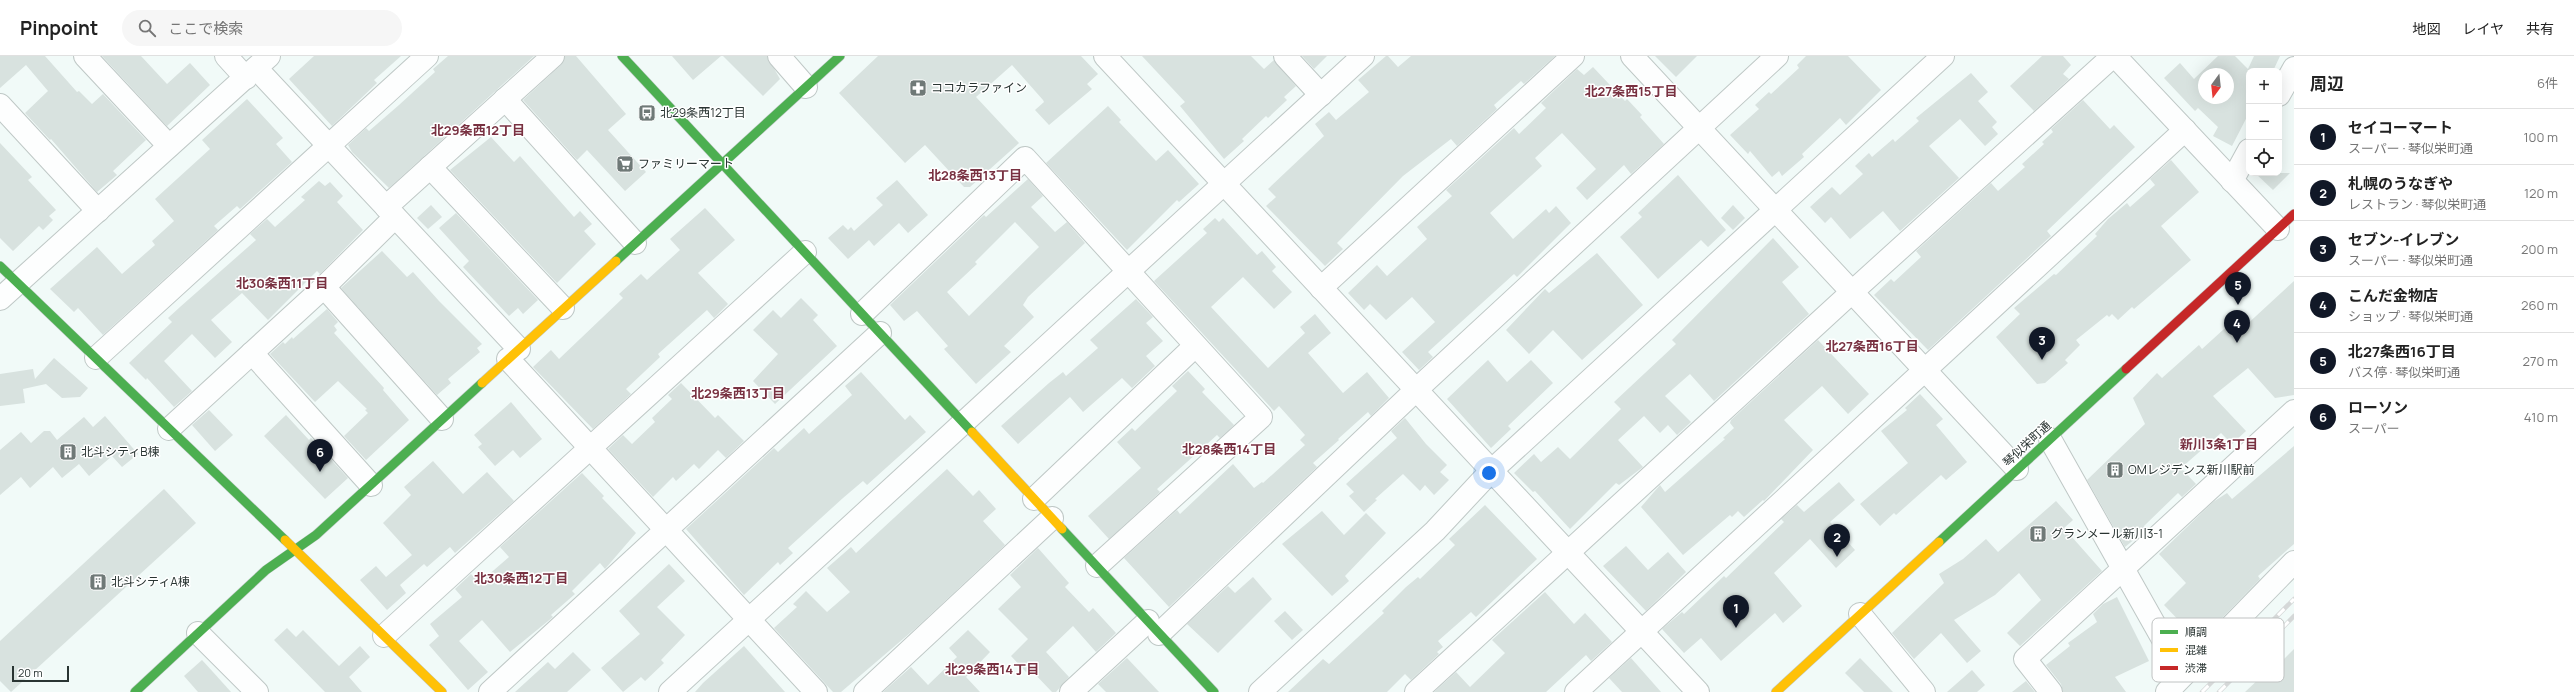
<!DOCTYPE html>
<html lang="ja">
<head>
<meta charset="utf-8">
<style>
  :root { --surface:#fff; --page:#f6f6f6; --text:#222; --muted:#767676; --line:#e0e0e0; --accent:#111827 }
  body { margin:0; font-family:Manrope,"Noto Sans JP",sans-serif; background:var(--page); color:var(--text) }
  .controls { position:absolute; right:12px; top:12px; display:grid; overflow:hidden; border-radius:8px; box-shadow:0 4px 16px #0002 }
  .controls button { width:36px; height:36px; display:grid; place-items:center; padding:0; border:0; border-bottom:1px solid var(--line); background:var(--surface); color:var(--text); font:20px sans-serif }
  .compass { position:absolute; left:2198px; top:12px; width:36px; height:36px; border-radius:50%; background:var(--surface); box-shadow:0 4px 16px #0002; rotate:195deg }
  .scale { position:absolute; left:12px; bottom:10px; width:57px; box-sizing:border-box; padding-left:4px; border:2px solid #293432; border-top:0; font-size:11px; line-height:14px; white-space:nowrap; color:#293432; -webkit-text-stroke:3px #fff; paint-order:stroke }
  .you { position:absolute; left:1489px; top:417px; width:14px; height:14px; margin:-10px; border:3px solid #fff; border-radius:50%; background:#1a73e8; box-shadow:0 0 0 6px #1a73e833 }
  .badge { display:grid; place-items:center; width:26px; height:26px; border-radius:50%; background:var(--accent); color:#fff; font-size:13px; font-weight:700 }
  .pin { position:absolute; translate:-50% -33px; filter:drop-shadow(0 1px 2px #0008) }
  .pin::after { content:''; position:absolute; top:21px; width:14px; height:12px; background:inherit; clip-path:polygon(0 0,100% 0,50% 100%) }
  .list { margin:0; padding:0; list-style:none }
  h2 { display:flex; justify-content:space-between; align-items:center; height:52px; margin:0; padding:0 16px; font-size:17px }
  h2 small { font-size:13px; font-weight:400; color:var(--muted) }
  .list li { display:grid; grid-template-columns:26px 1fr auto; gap:12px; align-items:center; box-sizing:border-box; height:56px; padding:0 16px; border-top:1px solid var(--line) }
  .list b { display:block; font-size:15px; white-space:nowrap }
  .list p { margin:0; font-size:13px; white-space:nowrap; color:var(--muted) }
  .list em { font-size:13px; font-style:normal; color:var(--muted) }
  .icon { flex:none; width:22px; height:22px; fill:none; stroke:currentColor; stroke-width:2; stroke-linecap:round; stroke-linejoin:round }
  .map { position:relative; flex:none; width:2294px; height:636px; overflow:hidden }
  header { display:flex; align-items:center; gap:24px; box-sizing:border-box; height:56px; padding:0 20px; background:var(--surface); border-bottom:1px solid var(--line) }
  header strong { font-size:19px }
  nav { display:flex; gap:22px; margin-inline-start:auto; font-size:14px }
  .search { width:280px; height:36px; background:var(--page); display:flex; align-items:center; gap:10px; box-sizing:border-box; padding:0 14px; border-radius:22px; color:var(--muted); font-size:15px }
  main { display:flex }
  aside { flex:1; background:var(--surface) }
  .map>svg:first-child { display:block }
  .building { fill:#d8e2df; fill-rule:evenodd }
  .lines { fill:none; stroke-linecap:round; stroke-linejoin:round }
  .street-casing { stroke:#bfc8c6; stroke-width:24 }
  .fast-casing { stroke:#bfc8c6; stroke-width:10 }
  .slow-casing { stroke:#bfc8c6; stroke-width:10 }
  .jam-casing { stroke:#bfc8c6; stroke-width:10 }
  .street { stroke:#fdfefe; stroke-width:22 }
  .fast { stroke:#4caf50; stroke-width:9 }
  .slow { stroke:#ffc107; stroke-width:9 }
  .jam { stroke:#c62828; stroke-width:9 }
  .rail-casing { stroke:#d5d8d8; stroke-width:4.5 }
  .rail { stroke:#fff; stroke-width:3; stroke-dasharray:9; stroke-linecap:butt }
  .labels { text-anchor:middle; stroke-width:3; stroke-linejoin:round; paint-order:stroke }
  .poi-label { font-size:12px; fill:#293432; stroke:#fff; text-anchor:start }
  .street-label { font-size:12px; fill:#293432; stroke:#fff }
  .neighbourhood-label { font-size:13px; font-weight:bold; fill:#783141; stroke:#fff }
  .key { fill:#fff; stroke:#bfc2c2; stroke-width:1 }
  .key-label { font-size:11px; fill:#293432 }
</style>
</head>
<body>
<header>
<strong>Pinpoint</strong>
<div class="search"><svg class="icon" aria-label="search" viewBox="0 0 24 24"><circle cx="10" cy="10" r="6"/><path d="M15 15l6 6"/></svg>ここで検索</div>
<nav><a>地図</a><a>レイヤ</a><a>共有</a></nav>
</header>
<main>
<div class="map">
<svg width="2294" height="636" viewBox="0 0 2294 636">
  <rect width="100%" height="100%" fill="#f1faf8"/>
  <g class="building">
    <polygon points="0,0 45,0 77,36 79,35 92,48 103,38 146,84 113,115 117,119 97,136 51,83 50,84 25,57 48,35 26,9 0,32"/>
    <polygon points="102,0 141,0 167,28 190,7 210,29 167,70"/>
    <polygon points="314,0 401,0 374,24 377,27 332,70 289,23"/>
    <polygon points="448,0 534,0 389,132 352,96 348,89 366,72 369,75 399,49 435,16 433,13"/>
    <polygon points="565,0 576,0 626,58 608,74 646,116 625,135 587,94 577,104 523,44 561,9"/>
    <polygon points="672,0 721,0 693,24"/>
    <polygon points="723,0 767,0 780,23 763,40"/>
    <polygon points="878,0 1081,0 1098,18 1087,28 1092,33 1049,69 1035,54 1044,46 1043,44 1012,9 976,41 1019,87 970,131 964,131 925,89 905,107 839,37"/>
    <polygon points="1142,0 1251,0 1264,13 1274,4 1296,30 1284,41 1287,44 1268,62 1266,60 1242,83 1244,85 1224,103 1180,50 1185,46"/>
    <polygon points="1302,0 1327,0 1314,13"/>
    <polygon points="1386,0 1388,0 1398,11 1411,0 1555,0 1524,28 1521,25 1494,49 1497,53 1457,90 1451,83 1403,120 1337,187 1343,193 1325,210 1266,150 1276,141 1268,133 1324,80 1315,68 1329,56 1336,64 1369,36 1358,24"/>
    <polygon points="1655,0 1697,0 1676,21"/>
    <polygon points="1806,0 1848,0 1881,34 1846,69 1840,62 1802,98 1804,101 1782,120 1779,115 1772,121 1750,95 1748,98 1730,79 1759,53 1755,49 1769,36 1771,38 1799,12 1797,9"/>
    <polygon points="2042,0 2063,0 2071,9 2063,18 2069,23 2034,55 2010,30"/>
    <path d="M2218 0H2235L2248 13 2254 0H2280L2273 15H2249V57L2232 90 2213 80 2218 71 2198 52 2195 55 2164 22 2180 7 2194 23ZM2204 18H2228V42H2204Z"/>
    <polygon points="1593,11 1625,45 1627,43 1642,59 1640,61 1664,88 1631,118 1624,109 1587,144 1576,132 1596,113 1562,77 1535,102 1542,110 1490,157 1513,183 1546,153 1549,157 1556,150 1571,167 1517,221 1514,218 1428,296 1433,301 1419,314 1402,296 1435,266 1412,241 1386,264 1370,248 1364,254 1348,237 1377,209 1387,220 1427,183 1417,171 1452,140 1446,134 1514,72 1519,78 1546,52 1541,47 1577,13 1584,19"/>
    <polygon points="1971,17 1988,36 1978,45 1997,66 1992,71 1998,78 1985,90 1960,63 1929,90 1959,122 1900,175 1883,155 1850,183 1831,161 1825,167 1810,151 1832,131 1840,139 1863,118 1855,110 1869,97 1872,101 1893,83 1895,86 1919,65 1916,62"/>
    <polygon points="247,43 283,82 276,88 292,106 240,153 237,150 214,170 218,174 103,279 78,252 74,256 50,233 97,191 122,218 155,189 152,185 174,165 155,143 210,93 202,84"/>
    <polygon points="2083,44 2110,73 2114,69 2135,91 2047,175 2051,180 1928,294 1874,239 1891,223 1894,226 1921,201 1916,195 1991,127 1998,135 2025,111 2022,108 2044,88 2042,86 2053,76 2051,73"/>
    <polygon points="1108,50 1121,64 1119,66 1156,105 1168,94 1199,128 1179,146 1177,144 1127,194 1046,107"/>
    <polygon points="491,81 514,106 520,100 574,161 580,155 592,168 584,175 596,188 557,227 450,114"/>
    <polygon points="0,87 32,121 28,124 56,154 49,160 53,164 43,174 39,170 13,195 0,182"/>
    <polygon points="2171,104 2199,136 2161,170 2191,204 2134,253 2132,251 2118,264 2112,258 2109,261 2107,259 2076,284 2080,289 2065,304 2068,307 2045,327 2037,328 1996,281 2020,258 2014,252 2054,218 2056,219 2097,180 2095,178 2108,163 2127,147 2130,151 2155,129 2150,123"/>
    <polygon points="2255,117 2290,117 2273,134"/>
    <polygon points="1678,119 1726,174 1708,191 1701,184 1658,223 1620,181 1642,161 1638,157"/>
    <path d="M1028 123 1043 140 1031 151 1055 176 1067 166 1085 187 1028 241 1023 249 1034 261 1004 290 1011 296 976 328 944 293 948 290 917 255 904 265 890 249 984 159 986 161ZM1015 166 1039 191 969 260 947 236 977 208 975 206Z"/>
    <polygon points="897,124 928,159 908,177 899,167 874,190 869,184 848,203 828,182 843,169 848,174 851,171 854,175 883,149 876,142"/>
    <polygon points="319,125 325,130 330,126 343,140 337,146 363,174 320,218 317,215 268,264 242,237 211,264 232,286 215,302 192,278 164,305 192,335 174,351 147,322 146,324 129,307 172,266 168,262 180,251 256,184 250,178 267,163 275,171 305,144 301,141"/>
    <polygon points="431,149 442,161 428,173 417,162"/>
    <polygon points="1733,149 1745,162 1733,174 1721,162"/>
    <polygon points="705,152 735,184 698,217 728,248 714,262 707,254 658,298 660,301 626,333 631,338 593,373 533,311 551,294 559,303 623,242 619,238 641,218 647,224 680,194 670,183"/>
    <polygon points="456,157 538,244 523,258 518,252 509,260 463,211 469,205 439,172"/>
    <polygon points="1215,162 1219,166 1223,162 1257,199 1262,195 1276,211 1272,215 1292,236 1274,253 1243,221 1211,251 1268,312 1305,277 1300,271 1315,258 1331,277 1308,297 1343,337 1367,316 1389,342 1371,360 1368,356 1338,383 1339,384 1313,407 1317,411 1169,551 1124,502 1177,454 1180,458 1233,408 1254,432 1262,426 1263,427 1305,389 1300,384 1305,379 1279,350 1274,355 1154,225 1207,177 1203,173"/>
    <polygon points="1773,182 1799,211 1782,226 1809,258 1714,345 1690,318 1665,340 1691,366 1677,379 1668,369 1660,377 1644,360 1618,384 1643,411 1619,429 1616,427 1570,473 1535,435 1533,436 1514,417 1534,398 1541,406 1558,391 1570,403 1621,353 1614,346 1676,288 1672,284"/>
    <polygon points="382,195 407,221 413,216 439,245 482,288 477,292 480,296 448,323 451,327 437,339 341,232"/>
    <polygon points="1597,197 1643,249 1582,304 1553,274 1529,298 1506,274 1545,233 1549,237"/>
    <polygon points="2294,225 2294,339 2275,342 2248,312 2213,340 2246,375 2232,388 2221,377 2181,412 2196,428 2182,441 2178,437 2144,470 2147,473 2125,491 2087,424 2145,368 2133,342 2157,317 2162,322 2199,289 2202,293 2235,263 2243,272"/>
    <polygon points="801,242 818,259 813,264 837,290 775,348 753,325 778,298 753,274 773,254 781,262"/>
    <polygon points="1136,243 1153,261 1146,267 1163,285 1146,300 1155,310 1132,332 1122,322 1083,356 1070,341 1018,388 1001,370 1049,327 1063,316 1066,320 1098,292 1090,284"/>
    <polygon points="327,253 338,266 334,270 337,274 334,277 384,332 383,334 409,364 366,404 344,380 368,357 365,354 367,353 338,325 315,346 270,298 283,286 285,288 292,281 293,283"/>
    <polygon points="1818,284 1869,338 1848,358 1822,330 1784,364 1813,394 1764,445 1763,444 1744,461 1738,455 1732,461 1730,459 1683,499 1641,451 1660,429 1665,436 1725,383 1723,382 1734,372 1730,367 1731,364"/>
    <polygon points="54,302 88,332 80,341 62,342 46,328 23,333 25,347 0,350 0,318 33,313 35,323"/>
    <polygon points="1488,304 1507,326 1531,304 1553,327 1508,370 1511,373 1491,392 1447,343"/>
    <polygon points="1188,315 1205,333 1202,336 1234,369 1220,382 1217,379 1157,433 1160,436 1109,483 1088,460 1141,412 1117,386 1132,372 1135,375 1177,335 1172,330"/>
    <polygon points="861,316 905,364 910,359 926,376 867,429 863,425 843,442 788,492 793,497 780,509 778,506 744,539 686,473 774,392 778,396 804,372 809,378 852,339 845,330"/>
    <polygon points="681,327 715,362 718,359 744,385 726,402 718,394 699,413 694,408 676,425 673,421 653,441 608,393 623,379 632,388 655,366 652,362 672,343 668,339"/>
    <polygon points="1920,338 1943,363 1936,369 1967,406 1946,424 1941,419 1896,459 1894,457 1880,470 1860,448 1908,407 1881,375 1907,354 1905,352"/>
    <polygon points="511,346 542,383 520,402 513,394 495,410 478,391 482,388 474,379"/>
    <polygon points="209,354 233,379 215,395 192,369"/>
    <polygon points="286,359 309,384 311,382 348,422 325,443 264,380"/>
    <polygon points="105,360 138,398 122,411 112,400 89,420 79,408 62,422 53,411 30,432 21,421 0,439 0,394 21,376 31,387 44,375 50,375 57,384 84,361 93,371"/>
    <polygon points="1405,362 1426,388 1447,409 1440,416 1449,424 1434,439 1425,429 1420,435 1403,418 1375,443 1377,444 1364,456 1349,440 1354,436 1346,428 1397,382 1391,375"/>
    <polygon points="2294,390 2294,488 2258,520 2260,523 2187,598 2178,584 2188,574 2164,549 2186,527 2159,498 2213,446 2227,437 2232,443"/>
    <polygon points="433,405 463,438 487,416 514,445 455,497 450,491 427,511 424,508 400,529 406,537 387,554 360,524 376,510 386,521 412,499 383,467 411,439 404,431"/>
    <polygon points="947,413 973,440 979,434 996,453 983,465 1005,489 917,571 841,636 833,636 774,572 797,551 793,548 806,535 827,556 850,536 827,512 851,491 856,497"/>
    <polygon points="582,417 604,440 602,442 636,477 605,513 600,507 572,535 575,538 551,559 553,561 510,596 482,564 459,585 488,616 468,634 429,589 439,580 430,568 462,541 455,533 471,518 479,527 509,501 500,491"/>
    <polygon points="1839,426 1855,444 1830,466 1855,494 1836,512 1810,483 1774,517 1802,550 1783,567 1775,557 1721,605 1701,582 1684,597 1662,573 1682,556 1684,558 1724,520 1726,522 1784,466 1781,463 1797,449 1804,456"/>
    <polygon points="164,433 196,467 11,636 0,625 0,585"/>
    <polygon points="2056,445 2073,464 2064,472 2102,515 2020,590 2007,577 2041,544 2019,517 1995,539 1954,564 1981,595 1967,607 1941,577 1914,603 1892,577 1944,527 1939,518 1963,503 1986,483 1998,496"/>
    <polygon points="1485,449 1537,503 1476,561 1471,556 1438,585 1443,591 1437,596 1439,598 1411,624 1405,618 1387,636 1288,636 1323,603 1329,608 1384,557 1382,555 1406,531 1418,521 1420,523 1455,489 1449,483"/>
    <polygon points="1322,455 1344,479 1366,457 1386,477 1345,520 1349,525 1332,540 1282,488"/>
    <polygon points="1626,490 1648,514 1668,496 1686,516 1646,555 1603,510"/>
    <polygon points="1038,492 1069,527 1065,531 1089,556 1093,552 1116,577 1096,596 1073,570 1046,596 1069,621 1056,636 1052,636 1030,613 1026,616 1011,600 1028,583 998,553 1021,531 1010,519"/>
    <polygon points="669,508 685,525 657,551 685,579 661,604 664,607 645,625 641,621 623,636 601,612 640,578 619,555"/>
    <polygon points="1253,521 1272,543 1218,597 1187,568 1228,530 1235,537"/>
    <polygon points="1545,536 1574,568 1585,557 1612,586 1591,605 1586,599 1546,636 1434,636 1456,616 1470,631 1505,597 1492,584"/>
    <polygon points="2117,541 2149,605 2115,621 2126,636 2063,636 2061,628 2046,609 2070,590 2068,587 2097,566 2093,558 2103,548"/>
    <polygon points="1285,555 1303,574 1292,584 1274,565"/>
    <polygon points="287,572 296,581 303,574 339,610 360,590 370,601 349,621 362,636 325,636 274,584"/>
    <polygon points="968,574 990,596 966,621 980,636 883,636 911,611 928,629 957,601 949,592"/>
    <polygon points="744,590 785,636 695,636 703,627"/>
    <polygon points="2294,593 2294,636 2245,636 2281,602 2283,604"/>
    <polygon points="573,596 591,614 567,636 515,636 548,606 555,613"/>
    <polygon points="1127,602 1159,636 1106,636 1098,628"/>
    <polygon points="1631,602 1661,636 1622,636 1609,622"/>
    <polygon points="1860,602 1893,636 1864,636 1845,617"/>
    <polygon points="202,604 213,616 231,636 198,636 184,620"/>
    <polygon points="1972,614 1985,629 1977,636 1947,636"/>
    <polygon points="2026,625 2035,636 2012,636"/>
  </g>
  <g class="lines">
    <g class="street-casing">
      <g id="street">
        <polyline points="85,0 169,90"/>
        <polyline points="226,0 246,22"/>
        <polyline points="779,0 806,31"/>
        <polyline points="1105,0 1698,636"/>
        <polyline points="1285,0 1321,39"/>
        <polyline points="1632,0 2017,413"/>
        <polyline points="2115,0 2278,173"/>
        <polyline points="256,12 519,293"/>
        <polyline points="2279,39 2294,12"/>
        <polyline points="505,43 635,187"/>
        <polyline points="0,49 98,155"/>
        <polyline points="430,111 563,252"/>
        <polyline points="2232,125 2249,94"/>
        <polyline points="386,151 553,0"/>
        <polyline points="324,231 442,363"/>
        <polyline points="1321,232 1573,0"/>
        <polyline points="0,243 269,0"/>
        <polyline points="862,258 1025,102 1261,361 1097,510"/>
        <polyline points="252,297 371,429"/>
        <polyline points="96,302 427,0"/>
        <polyline points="508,303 816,636"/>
        <polyline points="169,373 324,231 395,161"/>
        <polyline points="2050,383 2183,619"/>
        <polyline points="1034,443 1195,290"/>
        <polyline points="1860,558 1924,636"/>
        <polyline points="198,577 257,636"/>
        <polyline points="1159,578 1416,334 1777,0"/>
        <polyline points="384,580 805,196"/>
        <polyline points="490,636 880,277"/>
        <polyline points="670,636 1363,0"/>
        <polyline points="865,636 1052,462"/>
        <polyline points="1071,636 1148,565"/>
        <polyline points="1260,636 1435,475 1491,415 1943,0"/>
        <polyline points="1416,636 1852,236 2113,0"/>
        <polyline points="1576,636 2185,74"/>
        <polyline points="2051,636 2025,603 2294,355"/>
        <polyline points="2167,636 2294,506"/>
      </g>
    </g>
    <g class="fast-casing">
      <g id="fast">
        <polyline points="622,0 972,376"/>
        <polyline points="616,205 840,0"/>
        <polyline points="0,210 285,484"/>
        <polyline points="1062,473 1214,636"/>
        <polyline points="1939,486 2126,313"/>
        <polyline points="135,636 266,514 316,479 482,327"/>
      </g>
    </g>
    <g class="slow-casing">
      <g id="slow">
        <polyline points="482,327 616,205"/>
        <polyline points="972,376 1062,473"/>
        <polyline points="285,484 442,636"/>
        <polyline points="1776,636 1939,486"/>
      </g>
    </g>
    <g class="jam-casing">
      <polyline id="jam" points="2126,313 2294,158"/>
    </g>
    <use href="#street" class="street"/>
    <use href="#fast" class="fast"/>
    <use href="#slow" class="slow"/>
    <use href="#jam" class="jam"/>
    <g class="rail-casing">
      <g id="rail">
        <polyline points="2202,636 2294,543"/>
        <polyline points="2219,636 2294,560"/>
      </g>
    </g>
    <use href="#rail" class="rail"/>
  </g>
  <defs>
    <g id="pharmacy-square" transform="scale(0.9)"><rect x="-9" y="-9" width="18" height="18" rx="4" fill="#6f7977" stroke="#fff"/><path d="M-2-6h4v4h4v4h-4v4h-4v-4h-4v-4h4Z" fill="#fff"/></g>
    <g id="bus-square" transform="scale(0.9)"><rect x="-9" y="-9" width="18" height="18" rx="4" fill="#6f7977" stroke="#fff"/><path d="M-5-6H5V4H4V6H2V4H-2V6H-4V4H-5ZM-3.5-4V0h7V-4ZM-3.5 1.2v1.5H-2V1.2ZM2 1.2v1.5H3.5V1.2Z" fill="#fff"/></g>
    <g id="supermarket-square" transform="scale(0.9)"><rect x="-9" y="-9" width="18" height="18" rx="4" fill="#6f7977" stroke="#fff"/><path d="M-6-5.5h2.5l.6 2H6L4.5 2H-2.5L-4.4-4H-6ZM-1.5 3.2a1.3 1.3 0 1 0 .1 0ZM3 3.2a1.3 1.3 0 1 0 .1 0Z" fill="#fff"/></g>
    <g id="building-square" transform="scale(0.9)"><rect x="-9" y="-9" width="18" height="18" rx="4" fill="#6f7977" stroke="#fff"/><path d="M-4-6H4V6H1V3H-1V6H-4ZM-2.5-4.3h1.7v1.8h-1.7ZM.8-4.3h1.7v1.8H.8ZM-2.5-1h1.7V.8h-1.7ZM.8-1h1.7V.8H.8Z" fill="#fff"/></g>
  </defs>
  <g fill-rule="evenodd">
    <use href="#pharmacy-square" x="918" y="32"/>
    <use href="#bus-square" x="647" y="57"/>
    <use href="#supermarket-square" x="625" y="108"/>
    <use href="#building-square" x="68" y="396"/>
    <use href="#building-square" x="2115" y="414"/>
    <use href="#building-square" x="2038" y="478"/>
    <use href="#building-square" x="98" y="526"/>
  </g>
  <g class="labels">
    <g class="poi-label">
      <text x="931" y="36">ココカラファイン</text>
      <text x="660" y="61">北29条西12丁目</text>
      <text x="638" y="112">ファミリーマート</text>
      <text x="81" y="400">北斗シティB棟</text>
      <text x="2128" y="418">OMレジデンス新川駅前</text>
      <text x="2051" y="482">グランメール新川3-1</text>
      <text x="111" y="530">北斗シティA棟</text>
    </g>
    <g class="street-label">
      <text transform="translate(2027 388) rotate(-43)" y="4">琴似栄町通</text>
    </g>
    <g class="neighbourhood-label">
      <text x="1631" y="40">北27条西15丁目</text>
      <text x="478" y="79">北29条西12丁目</text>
      <text x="975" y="124">北28条西13丁目</text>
      <text x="282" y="232">北30条西11丁目</text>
      <text x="1872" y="295">北27条西16丁目</text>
      <text x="738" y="342">北29条西13丁目</text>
      <text x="2219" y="393">新川3条1丁目</text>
      <text x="1229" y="398">北28条西14丁目</text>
      <text x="521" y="527">北30条西12丁目</text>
      <text x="992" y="618">北29条西14丁目</text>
    </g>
  </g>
  <rect x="2152" y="562" width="132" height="64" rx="6" class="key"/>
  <rect x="2160" y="574" width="18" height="4" fill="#4caf50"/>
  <rect x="2160" y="592" width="18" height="4" fill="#ffc107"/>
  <rect x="2160" y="610" width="18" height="4" fill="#c62828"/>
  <g class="key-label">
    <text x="2185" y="580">順調</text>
    <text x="2185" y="598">混雑</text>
    <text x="2185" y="616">渋滞</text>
  </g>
</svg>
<div class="controls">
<button>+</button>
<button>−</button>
<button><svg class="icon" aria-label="locate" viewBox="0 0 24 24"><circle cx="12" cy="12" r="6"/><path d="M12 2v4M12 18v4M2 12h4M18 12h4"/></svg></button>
</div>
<svg class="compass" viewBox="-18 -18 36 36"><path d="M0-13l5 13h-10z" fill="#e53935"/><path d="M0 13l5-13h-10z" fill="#767676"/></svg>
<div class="scale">20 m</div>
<div class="you"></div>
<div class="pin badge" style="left:1736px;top:572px">1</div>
<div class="pin badge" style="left:1837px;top:501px">2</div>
<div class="pin badge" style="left:2042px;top:304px">3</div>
<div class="pin badge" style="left:2237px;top:287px">4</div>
<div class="pin badge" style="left:2238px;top:249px">5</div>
<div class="pin badge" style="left:320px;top:416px">6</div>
</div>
<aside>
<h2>周辺<small>6件</small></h2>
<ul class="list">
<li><span class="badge">1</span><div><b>セイコーマート</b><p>スーパー · 琴似栄町通</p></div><em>100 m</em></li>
<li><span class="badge">2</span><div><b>札幌のうなぎや</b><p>レストラン · 琴似栄町通</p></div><em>120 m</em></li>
<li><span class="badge">3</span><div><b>セブン-イレブン</b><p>スーパー · 琴似栄町通</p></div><em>200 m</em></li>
<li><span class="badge">4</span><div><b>こんだ金物店</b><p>ショップ · 琴似栄町通</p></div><em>260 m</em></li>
<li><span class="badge">5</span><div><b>北27条西16丁目</b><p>バス停 · 琴似栄町通</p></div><em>270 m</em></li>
<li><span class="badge">6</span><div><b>ローソン</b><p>スーパー</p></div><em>410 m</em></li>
</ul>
</aside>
</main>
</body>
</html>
